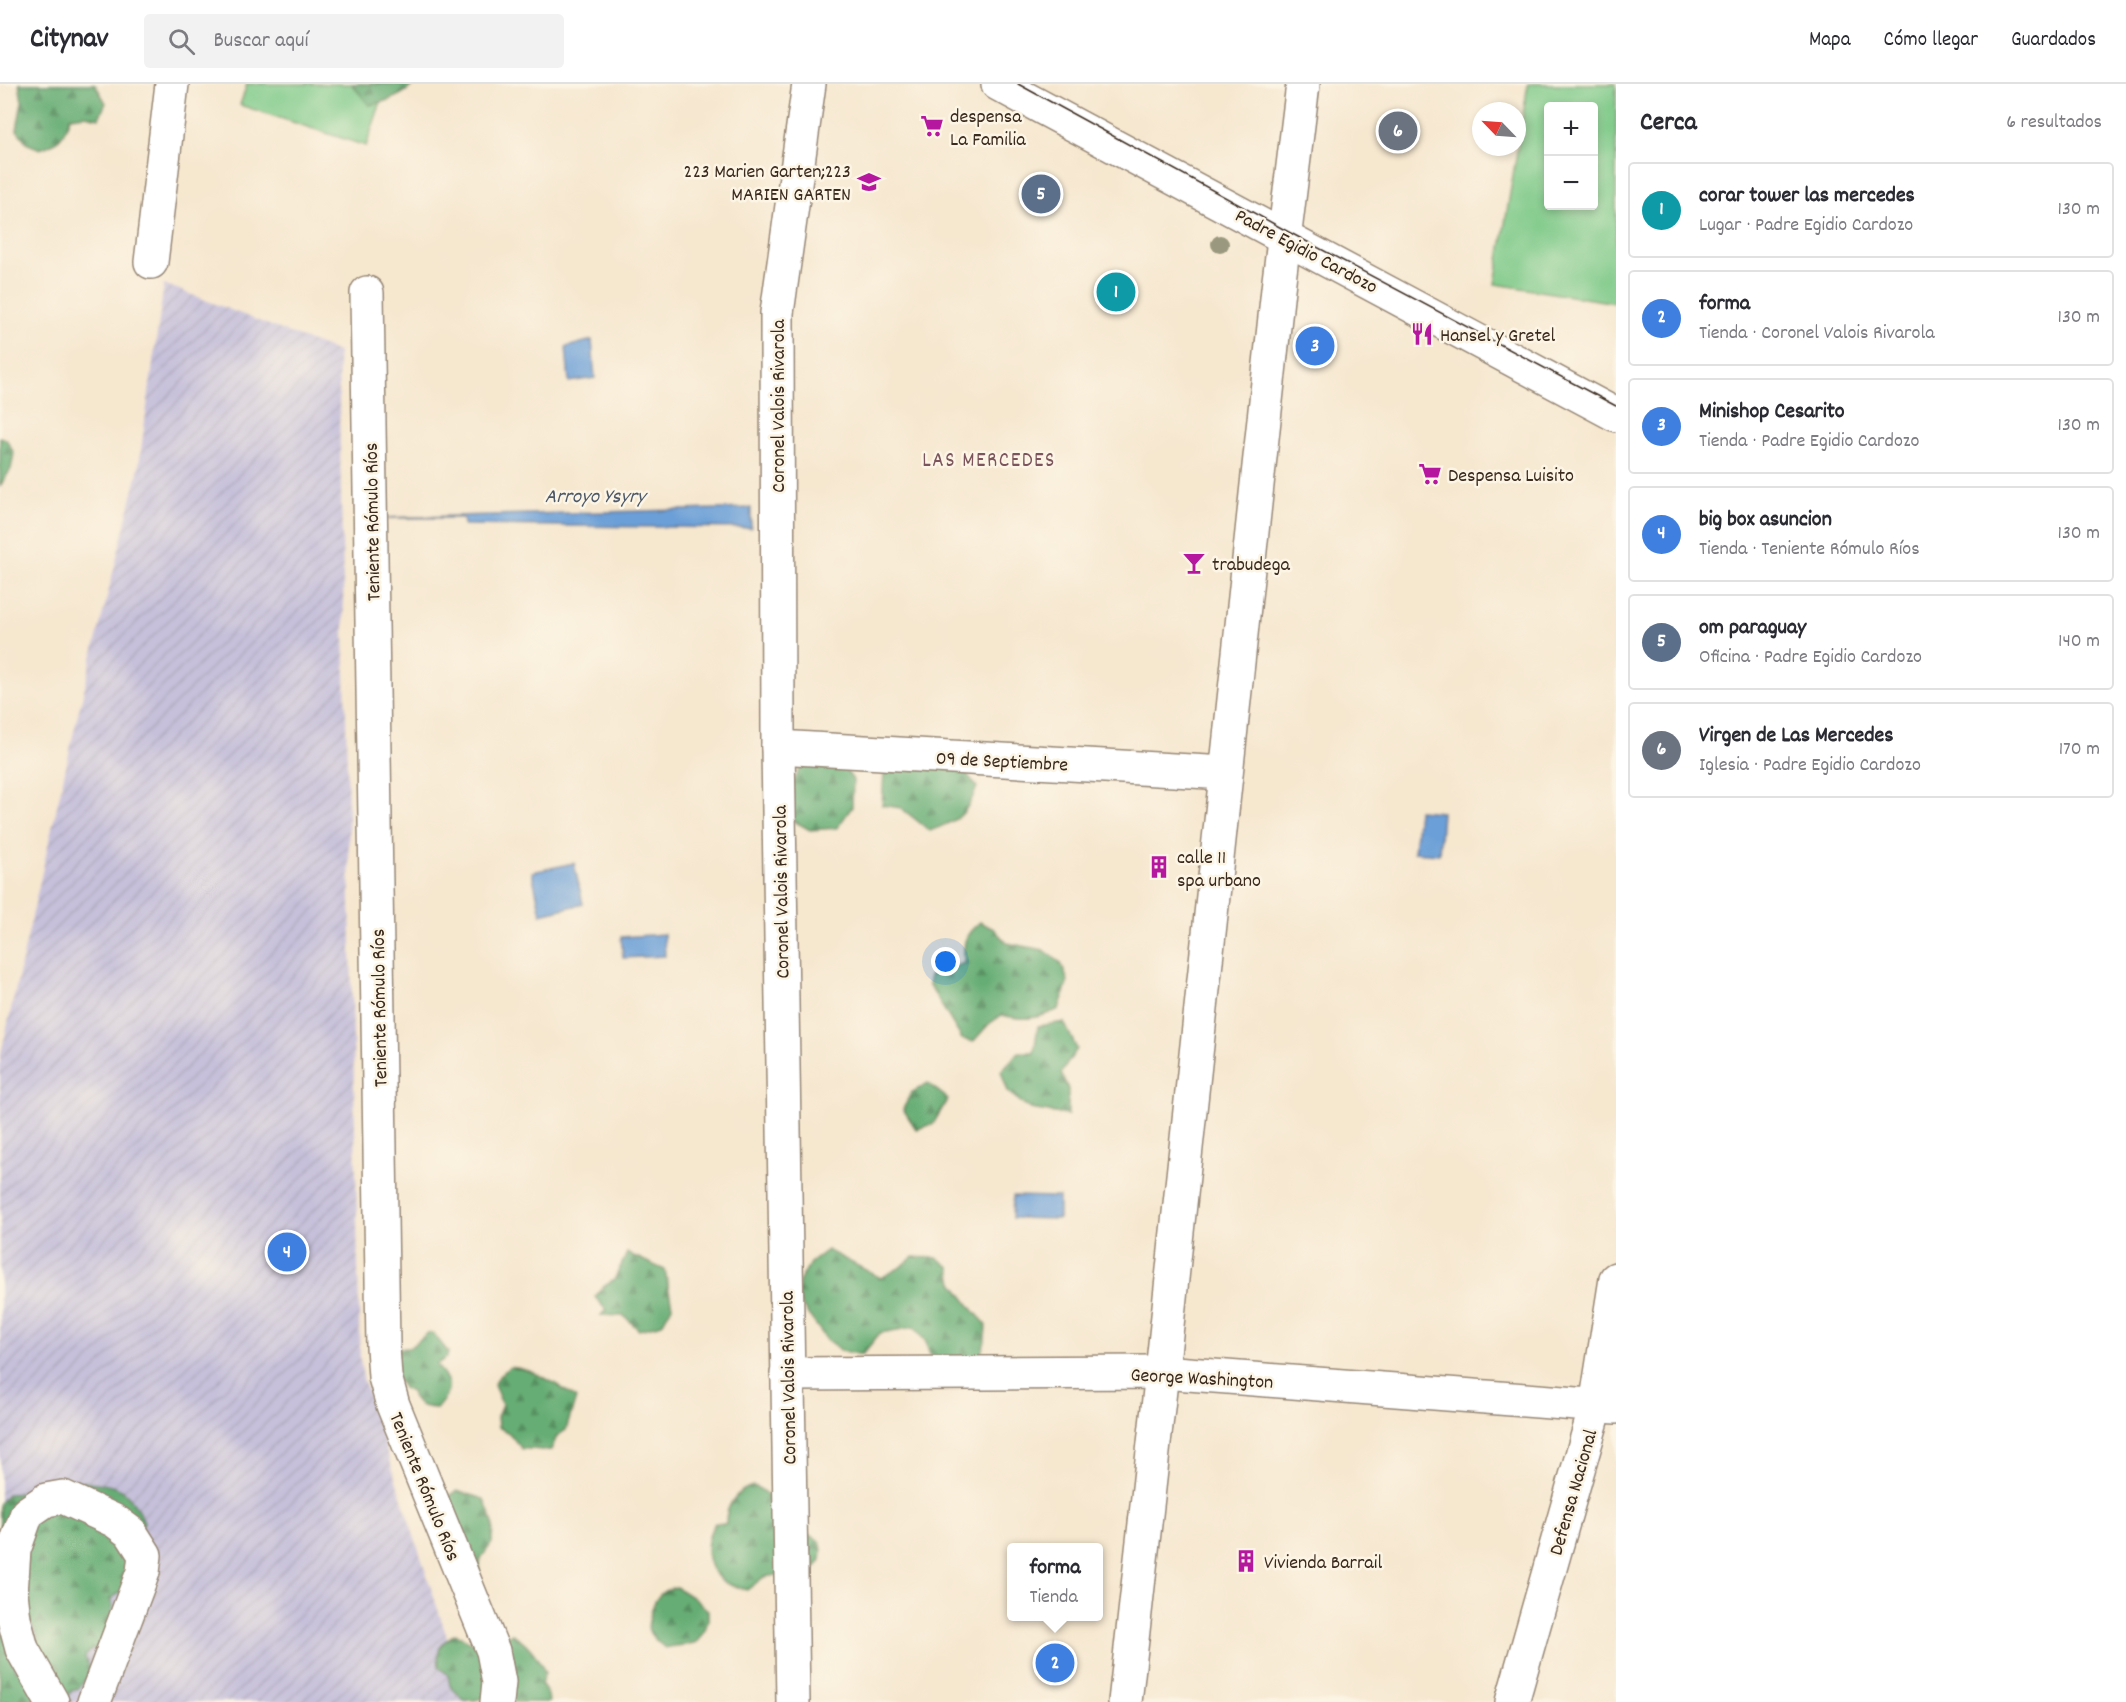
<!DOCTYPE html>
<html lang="es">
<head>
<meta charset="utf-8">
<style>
  :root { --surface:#fff; --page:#f2f2f3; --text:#2b2b33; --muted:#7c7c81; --line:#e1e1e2; --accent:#111827 }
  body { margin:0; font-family:Dekko,sans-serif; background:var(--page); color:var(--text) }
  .controls { position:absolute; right:18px; top:18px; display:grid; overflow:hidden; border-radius:6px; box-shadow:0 3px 9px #0003 }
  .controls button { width:54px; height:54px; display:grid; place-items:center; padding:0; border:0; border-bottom:2px solid var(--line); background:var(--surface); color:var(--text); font:30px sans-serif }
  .compass { position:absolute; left:1472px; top:18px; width:54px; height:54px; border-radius:50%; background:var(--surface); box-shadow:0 3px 9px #0003; rotate:295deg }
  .you { position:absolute; left:946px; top:878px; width:21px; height:21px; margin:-15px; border:4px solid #fff; border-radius:50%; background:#1a73e8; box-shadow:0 0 0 9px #1a73e833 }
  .badge { display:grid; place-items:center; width:39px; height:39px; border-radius:50%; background:var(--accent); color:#fff; font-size:20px; font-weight:700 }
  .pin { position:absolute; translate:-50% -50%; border:3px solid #fff; box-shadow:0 2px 6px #0006 }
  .popup { position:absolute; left:1007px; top:1459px; width:96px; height:78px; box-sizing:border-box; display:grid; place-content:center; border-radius:6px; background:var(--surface); filter:drop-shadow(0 2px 4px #0005); font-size:20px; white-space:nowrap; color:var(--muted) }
  .popup b { font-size:22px; color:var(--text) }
  .popup::after { content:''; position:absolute; left:50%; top:100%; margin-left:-12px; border:12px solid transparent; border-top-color:var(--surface) }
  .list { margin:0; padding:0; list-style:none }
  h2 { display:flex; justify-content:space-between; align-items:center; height:78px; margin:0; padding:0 24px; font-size:26px }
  h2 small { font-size:20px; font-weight:400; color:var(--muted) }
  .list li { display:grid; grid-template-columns:39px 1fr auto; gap:18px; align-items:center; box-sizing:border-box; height:96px; margin:0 12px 12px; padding:0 12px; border:2px solid var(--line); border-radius:6px }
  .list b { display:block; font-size:22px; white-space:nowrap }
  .list p { margin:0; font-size:20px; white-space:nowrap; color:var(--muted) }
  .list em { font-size:20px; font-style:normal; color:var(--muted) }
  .icon { flex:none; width:33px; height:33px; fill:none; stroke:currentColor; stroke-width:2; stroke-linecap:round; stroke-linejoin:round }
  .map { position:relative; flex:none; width:1616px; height:1618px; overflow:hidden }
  header { display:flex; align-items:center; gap:36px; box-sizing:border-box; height:84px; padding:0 30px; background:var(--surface); border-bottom:2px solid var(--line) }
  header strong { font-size:28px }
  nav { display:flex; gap:33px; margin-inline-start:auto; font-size:21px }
  .search { width:420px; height:54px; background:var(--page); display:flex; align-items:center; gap:15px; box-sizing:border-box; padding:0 21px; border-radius:6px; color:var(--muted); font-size:22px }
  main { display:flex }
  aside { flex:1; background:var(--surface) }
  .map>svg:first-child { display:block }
  .industrial { fill:url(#industrial-furrows) }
  .grass { fill:#7dc988; stroke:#5c7a53; stroke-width:1.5; fill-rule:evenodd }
  .forest { fill:url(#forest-firs); stroke:#506c49; stroke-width:1.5 }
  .water { fill:#6b9fd7; stroke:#53647a; stroke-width:1.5 }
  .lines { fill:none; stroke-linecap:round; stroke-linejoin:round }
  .minor-casing { stroke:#988876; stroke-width:36 }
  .minor { stroke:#fff; stroke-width:33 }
  .tram { stroke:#3b2a1e; stroke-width:1.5 }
  .tree { fill:#9a997f }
  .labels { text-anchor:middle; stroke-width:5; stroke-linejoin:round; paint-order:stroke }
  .poi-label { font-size:20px; fill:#3b2a1e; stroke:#fcf5e5; text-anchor:start }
  .street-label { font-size:20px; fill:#3b2a1e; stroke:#fcf5e5 }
  .neighbourhood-label { font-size:21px; letter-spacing:1.5px; fill:#7b555b; stroke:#fcf5e5 }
  .water-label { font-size:21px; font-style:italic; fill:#4e5968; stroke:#fcf5e5 }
</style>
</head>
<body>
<header>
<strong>Citynav</strong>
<div class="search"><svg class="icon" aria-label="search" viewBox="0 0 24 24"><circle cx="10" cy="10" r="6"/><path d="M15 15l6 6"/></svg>Buscar aquí</div>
<nav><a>Mapa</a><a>Cómo llegar</a><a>Guardados</a></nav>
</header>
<main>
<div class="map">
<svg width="1616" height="1618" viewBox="0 0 1616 1618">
  <defs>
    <pattern id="industrial-furrows" width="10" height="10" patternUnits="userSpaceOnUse" patternTransform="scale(1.5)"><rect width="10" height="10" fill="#c6c0da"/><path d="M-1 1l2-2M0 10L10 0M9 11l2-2" fill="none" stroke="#aba5bb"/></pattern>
    <pattern id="forest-firs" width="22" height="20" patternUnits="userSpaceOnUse" patternTransform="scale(1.5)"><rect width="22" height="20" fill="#66ad74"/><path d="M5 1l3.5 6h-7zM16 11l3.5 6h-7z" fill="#558d5f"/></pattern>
  </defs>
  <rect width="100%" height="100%" fill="#fcf5e5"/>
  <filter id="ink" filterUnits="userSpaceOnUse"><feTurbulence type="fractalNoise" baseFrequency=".0167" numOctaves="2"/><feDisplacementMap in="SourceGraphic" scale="12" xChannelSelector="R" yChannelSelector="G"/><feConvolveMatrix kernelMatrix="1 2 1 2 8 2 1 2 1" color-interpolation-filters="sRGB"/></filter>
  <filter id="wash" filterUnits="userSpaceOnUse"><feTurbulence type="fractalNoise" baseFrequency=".008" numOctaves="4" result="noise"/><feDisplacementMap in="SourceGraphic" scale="24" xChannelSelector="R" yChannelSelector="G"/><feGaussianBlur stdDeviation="1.35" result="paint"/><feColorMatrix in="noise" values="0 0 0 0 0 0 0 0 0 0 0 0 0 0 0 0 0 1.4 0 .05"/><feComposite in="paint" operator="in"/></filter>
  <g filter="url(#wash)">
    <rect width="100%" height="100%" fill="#f6e7cf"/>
    <polygon class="industrial" points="164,200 338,268 360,1274 363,1294 468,1618 0,1618 0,974 77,634 138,388"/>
    <g class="grass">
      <polygon points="247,0 387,0 366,62 240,21"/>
      <path d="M1528 0H1616V219L1495 200ZM1548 22H1594V122H1548Z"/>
    </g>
    <g class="forest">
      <path d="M19 0H95L106 19 99 34 85 31 70 33C64 53 60 58 40 65L28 60 17 46 22 17Z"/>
      <path d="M352 0H413C404 13 384 18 369 21Z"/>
      <polygon points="0,353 6,355 14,369 11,385 0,402"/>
      <path d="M906 664 954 673 977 703C965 734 959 735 930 747L901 724 882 721 884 687Z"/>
      <polygon points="806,672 839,676 853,696 852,723 837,744 810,746 792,736 793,699"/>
      <path d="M980 838 994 845 1007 859 1044 866 1061 879 1068 897 1059 925C1038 935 1024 937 1002 931L989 940 973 958 962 955 929 901V892L964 879C963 858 964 851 980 838Z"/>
      <polygon points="1064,938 1077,965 1061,989 1068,1005 1068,1031 1030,1025 1008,1008 1001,987 1019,968 1034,968 1038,942"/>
      <polygon points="928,999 948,1015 933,1040 916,1045 903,1025 912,1008"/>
      <polygon points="827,1166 881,1194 901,1183 913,1173 937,1174 950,1183 953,1199 974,1227 986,1240 985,1257 978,1279 932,1279 926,1258 914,1243 880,1249 862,1271 842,1267 827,1256 799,1218 799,1198 810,1179"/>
      <polygon points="627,1169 665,1186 672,1222 662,1240 639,1246 624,1232 601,1231 606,1226 595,1213 603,1203 614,1196"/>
      <path d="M428 1249H433L448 1268 447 1273 436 1281C452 1298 453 1306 437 1324 423 1323 415 1323 411 1308L403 1304 392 1287 399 1264H409Z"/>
      <path d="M510 1283C534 1285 557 1300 576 1314L566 1346 557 1352 551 1366C541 1367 533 1364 522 1365L509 1349 498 1343 497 1333 502 1321 494 1300 500 1291Z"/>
      <path d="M57 1396C73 1396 110 1398 123 1407 133 1414 139 1428 144 1438L138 1451 128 1504 110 1515 113 1522 107 1563C96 1563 89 1563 85 1574L91 1588 78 1605 71 1607 68 1614 71 1618H0V1544L4 1552 15 1586 29 1588 34 1582 38 1553 0 1484V1419L7 1410 29 1409 36 1404Z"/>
      <path d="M753 1402C769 1406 781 1431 793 1443 800 1450 812 1450 819 1457 823 1462 822 1470 821 1476L805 1497 776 1491 764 1493 747 1506C739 1504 731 1502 724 1498 704 1485 703 1458 715 1439L726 1440C725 1422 737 1406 753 1402Z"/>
      <polygon points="457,1407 484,1415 493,1439 492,1459 481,1474 478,1493 445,1418 449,1412"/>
      <path d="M676 1503 692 1513 708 1526V1536L705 1546 697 1558C686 1562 676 1561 665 1564 659 1559 652 1554 649 1547 647 1542 649 1538 650 1533 653 1517 659 1506 676 1503Z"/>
      <path d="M455 1550 473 1559 512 1550C528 1558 537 1572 545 1588L541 1600 548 1611 549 1618H496L484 1614 475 1616H464L450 1602 448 1591 439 1583C437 1564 439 1560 455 1550Z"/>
    </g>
    <g class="water">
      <polygon points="592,256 595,294 569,298 566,263"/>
      <polygon points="751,424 751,444 464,441 463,434 380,434"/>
      <polygon points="1418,726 1442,728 1439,770 1414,768"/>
      <polygon points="574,779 583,820 541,830 532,788"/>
      <polygon points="664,850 665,872 623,874 621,853"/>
      <polygon points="1013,1112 1059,1113 1059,1135 1012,1134"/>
    </g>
  </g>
  <g filter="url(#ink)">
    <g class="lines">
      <g class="minor-casing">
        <g id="minor">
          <polyline points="998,0 1616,331"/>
          <polyline points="151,178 172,0"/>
          <polyline points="367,209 383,1263 385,1293 393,1321 493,1567 499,1598 497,1618"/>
          <polyline points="778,663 1226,689"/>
          <polyline points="787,1290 1162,1288 1616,1323"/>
          <polyline points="52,1618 22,1565 14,1535 11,1509 14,1466 27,1429 46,1416 63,1413 115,1437 131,1449 145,1471 143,1488 94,1618"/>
          <polyline points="793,1618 778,663 777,229 809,0"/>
          <polyline points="1125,1618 1162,1288 1278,205 1303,0"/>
          <polyline points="1512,1618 1596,1322 1616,1195"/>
        </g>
      </g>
      <use href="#minor" class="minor"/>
      <polyline class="tram" points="1018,0 1285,146 1616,322"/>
    </g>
    <circle class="tree" cx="1220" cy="160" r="9"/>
  </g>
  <defs>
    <g id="supermarket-bare" transform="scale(1.8)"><path d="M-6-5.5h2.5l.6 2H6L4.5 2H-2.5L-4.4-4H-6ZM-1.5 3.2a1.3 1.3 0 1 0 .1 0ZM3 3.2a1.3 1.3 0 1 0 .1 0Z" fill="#b5179e" stroke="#fcf5e5" stroke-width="2.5" paint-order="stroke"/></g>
    <g id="school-bare" transform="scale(1.8)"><path d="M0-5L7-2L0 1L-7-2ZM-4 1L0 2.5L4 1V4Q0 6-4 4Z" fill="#b5179e" stroke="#fcf5e5" stroke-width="2.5" paint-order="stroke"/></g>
    <g id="restaurant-bare" transform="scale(1.8)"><path d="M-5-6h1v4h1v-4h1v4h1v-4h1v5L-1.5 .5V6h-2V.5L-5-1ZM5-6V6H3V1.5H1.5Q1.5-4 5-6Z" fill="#b5179e" stroke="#fcf5e5" stroke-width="2.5" paint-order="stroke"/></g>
    <g id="bar-bare" transform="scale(1.8)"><path d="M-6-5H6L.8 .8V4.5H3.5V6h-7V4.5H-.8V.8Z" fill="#b5179e" stroke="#fcf5e5" stroke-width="2.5" paint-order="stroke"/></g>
    <g id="building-bare" transform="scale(1.8)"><path d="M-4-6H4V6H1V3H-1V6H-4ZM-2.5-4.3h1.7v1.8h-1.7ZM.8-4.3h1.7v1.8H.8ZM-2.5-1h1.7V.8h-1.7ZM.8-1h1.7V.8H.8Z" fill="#b5179e" stroke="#fcf5e5" stroke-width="2.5" paint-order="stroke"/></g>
  </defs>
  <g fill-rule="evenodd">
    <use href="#supermarket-bare" x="932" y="42"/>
    <use href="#school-bare" x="869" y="98"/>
    <use href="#restaurant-bare" x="1422" y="250"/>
    <use href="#supermarket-bare" x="1430" y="390"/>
    <use href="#bar-bare" x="1194" y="479"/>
    <use href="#building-bare" x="1159" y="783"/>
    <use href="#building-bare" x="1246" y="1477"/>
  </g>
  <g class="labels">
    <g class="poi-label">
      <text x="950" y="38">despensa<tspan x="950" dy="23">La Familia</tspan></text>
      <text x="851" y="93" text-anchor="end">223 Marien Garten;223<tspan x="851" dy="23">MARIEN GARTEN</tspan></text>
      <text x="1440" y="257">Hansel y Gretel</text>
      <text x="1448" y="397">Despensa Luisito</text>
      <text x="1212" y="486">trabudega</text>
      <text x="1177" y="779">calle 11<tspan x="1177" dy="23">spa urbano</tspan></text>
      <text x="1264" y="1484">Vivienda Barrail</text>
    </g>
    <g class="street-label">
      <text transform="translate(1307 166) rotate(28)" y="7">Padre Egidio Cardozo</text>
      <text transform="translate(777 322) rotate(-90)" y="7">Coronel Valois Rivarola</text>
      <text transform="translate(371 438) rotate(-91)" y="7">Teniente Rómulo Ríos</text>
      <text transform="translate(1002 676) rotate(3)" y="7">09 de Septiembre</text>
      <text transform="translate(780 808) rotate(-91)" y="7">Coronel Valois Rivarola</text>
      <text transform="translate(378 924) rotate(-91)" y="7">Teniente Rómulo Ríos</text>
      <text transform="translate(1202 1293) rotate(3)" y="7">George Washington</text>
      <text transform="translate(787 1294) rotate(-91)" y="7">Coronel Valois Rivarola</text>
      <text transform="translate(426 1402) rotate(68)" y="7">Teniente Rómulo Ríos</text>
      <text transform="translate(1572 1408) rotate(-74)" y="7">Defensa Nacional</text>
    </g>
    <g class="neighbourhood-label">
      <text x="989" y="382">LAS MERCEDES</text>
    </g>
    <g class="water-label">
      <text x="595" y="418">Arroyo Ysyry</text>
    </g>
  </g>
</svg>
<div class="controls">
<button>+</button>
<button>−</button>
</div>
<svg class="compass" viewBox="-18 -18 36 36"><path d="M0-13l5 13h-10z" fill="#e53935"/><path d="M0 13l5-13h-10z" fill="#7c7c81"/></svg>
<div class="you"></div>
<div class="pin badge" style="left:1116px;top:208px;background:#0f9aa8">1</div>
<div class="pin badge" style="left:1055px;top:1579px;background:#3f7fe0">2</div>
<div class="popup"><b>forma</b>Tienda</div>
<div class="pin badge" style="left:1315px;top:262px;background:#3f7fe0">3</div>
<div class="pin badge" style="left:287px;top:1168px;background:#3f7fe0">4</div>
<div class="pin badge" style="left:1041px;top:110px;background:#5c6f8a">5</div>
<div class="pin badge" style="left:1398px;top:47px;background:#6b7280">6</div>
</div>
<aside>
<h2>Cerca<small>6 resultados</small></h2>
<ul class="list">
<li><span class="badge" style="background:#0f9aa8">1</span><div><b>corar tower las mercedes</b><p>Lugar · Padre Egidio Cardozo</p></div><em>130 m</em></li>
<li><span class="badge" style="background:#3f7fe0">2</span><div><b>forma</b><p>Tienda · Coronel Valois Rivarola</p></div><em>130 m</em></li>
<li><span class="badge" style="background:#3f7fe0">3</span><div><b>Minishop Cesarito</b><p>Tienda · Padre Egidio Cardozo</p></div><em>130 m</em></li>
<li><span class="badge" style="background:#3f7fe0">4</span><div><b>big box asuncion</b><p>Tienda · Teniente Rómulo Ríos</p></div><em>130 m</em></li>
<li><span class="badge" style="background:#5c6f8a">5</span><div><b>om paraguay</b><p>Oficina · Padre Egidio Cardozo</p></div><em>140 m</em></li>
<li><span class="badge" style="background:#6b7280">6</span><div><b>Virgen de Las Mercedes</b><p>Iglesia · Padre Egidio Cardozo</p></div><em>170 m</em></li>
</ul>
</aside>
</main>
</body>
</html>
